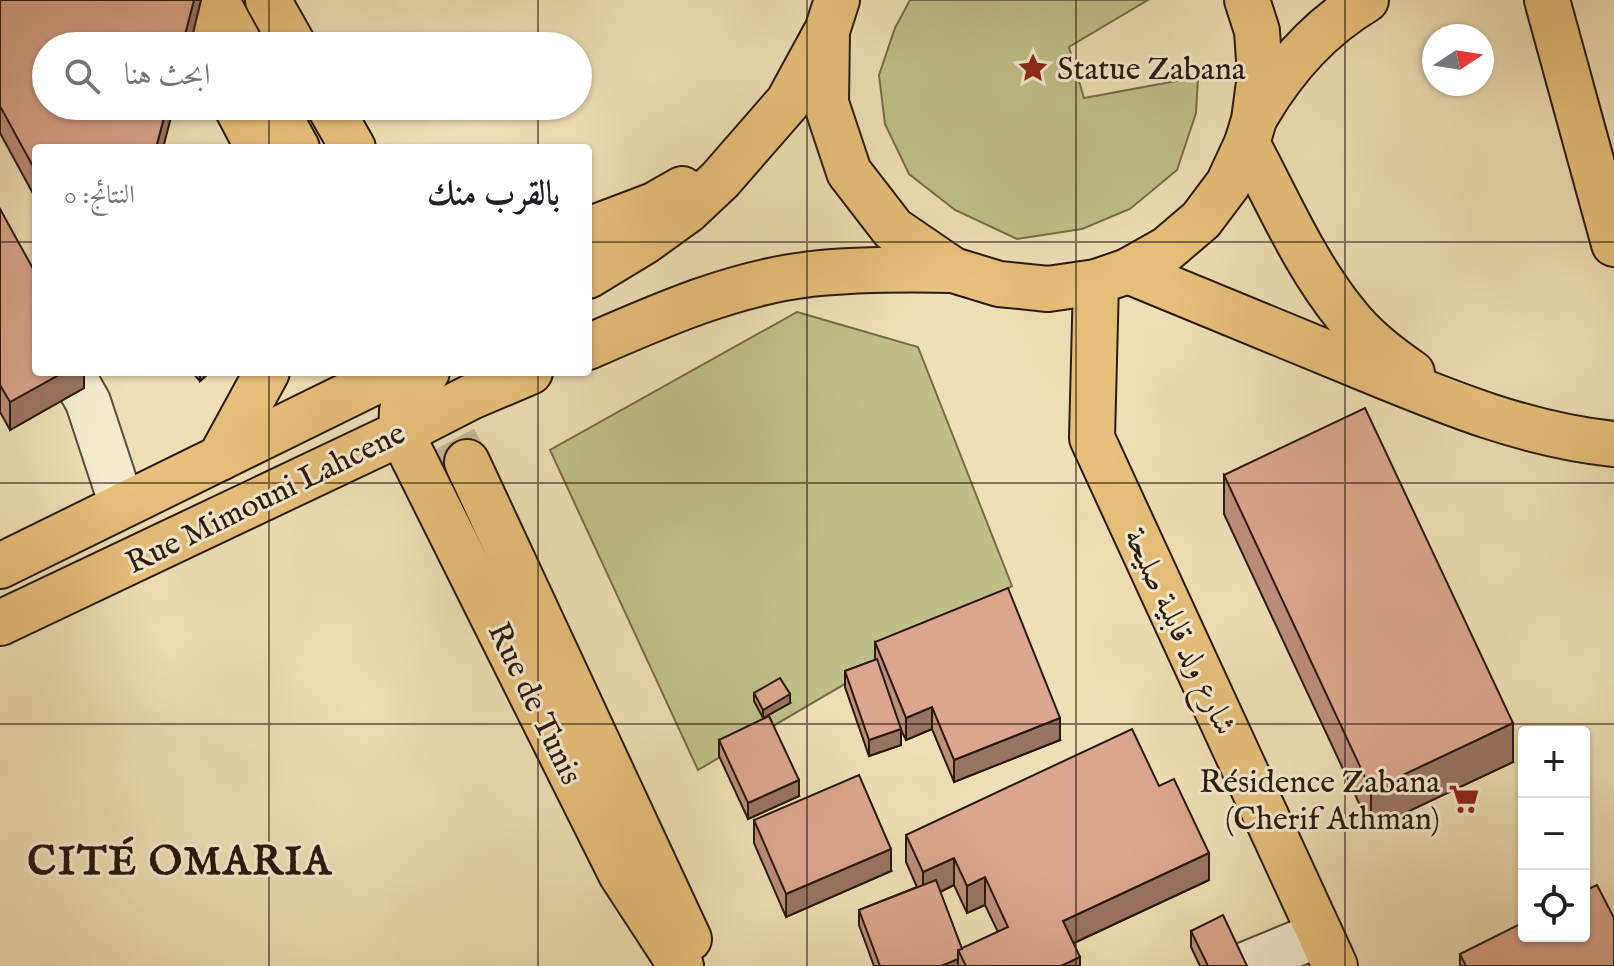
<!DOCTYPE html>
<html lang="ar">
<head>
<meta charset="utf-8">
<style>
  :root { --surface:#fff; --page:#f2f2f2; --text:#202124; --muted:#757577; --line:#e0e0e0 }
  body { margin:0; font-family:"IM FELL English",Amiri,serif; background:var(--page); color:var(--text); direction:rtl }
  .controls { position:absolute; right:24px; bottom:24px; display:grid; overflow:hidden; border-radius:8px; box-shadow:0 2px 6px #0004 }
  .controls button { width:72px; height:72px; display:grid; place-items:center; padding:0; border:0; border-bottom:2px solid var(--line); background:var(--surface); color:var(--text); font:40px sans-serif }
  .compass { position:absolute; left:1422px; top:24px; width:72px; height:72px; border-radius:50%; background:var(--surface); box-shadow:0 2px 6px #0004; rotate:78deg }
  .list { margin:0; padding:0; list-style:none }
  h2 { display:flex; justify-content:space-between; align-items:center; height:104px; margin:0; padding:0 32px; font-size:34px }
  h2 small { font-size:26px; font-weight:400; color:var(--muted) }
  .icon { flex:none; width:44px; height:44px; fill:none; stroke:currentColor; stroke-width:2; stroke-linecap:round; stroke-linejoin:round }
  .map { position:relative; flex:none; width:1614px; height:966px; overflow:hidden; direction:ltr }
  .search { position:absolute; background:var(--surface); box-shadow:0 2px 6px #0004; left:32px; top:32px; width:560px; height:88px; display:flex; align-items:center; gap:20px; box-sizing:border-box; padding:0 28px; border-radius:44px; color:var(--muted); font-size:30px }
  .panel { position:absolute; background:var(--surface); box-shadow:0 2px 6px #0004; left:32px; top:144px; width:560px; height:232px; border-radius:8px; direction:rtl }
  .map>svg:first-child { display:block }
  .green { fill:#bfc089; stroke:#746c4c; stroke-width:2 }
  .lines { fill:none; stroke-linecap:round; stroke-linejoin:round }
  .major-tunnel { stroke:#c7b895; stroke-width:44; stroke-dasharray:44 22; stroke-linecap:butt }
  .minor-casing { stroke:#5b4b3a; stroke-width:48 }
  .major-casing { stroke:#2a1910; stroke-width:48 }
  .highway-casing { stroke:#2a1910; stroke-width:48 }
  .minor { stroke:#f4ebd0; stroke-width:44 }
  .major { stroke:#e7c07b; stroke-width:44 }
  .highway { stroke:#e7c07b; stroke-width:44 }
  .wall { fill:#bc8f79; stroke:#2a1910; stroke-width:2; fill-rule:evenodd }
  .shaded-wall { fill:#997463; stroke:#2a1910; stroke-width:2 }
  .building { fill:#dba68d; stroke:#2a1910; stroke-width:2 }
  .grid { fill:none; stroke:#2a1910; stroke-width:2; stroke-opacity:0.55 }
  .labels { text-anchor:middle; stroke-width:6; stroke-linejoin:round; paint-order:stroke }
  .poi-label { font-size:32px; fill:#2a1910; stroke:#f4ebd0; text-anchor:start }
  .street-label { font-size:32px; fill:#2a1910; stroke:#f4ebd0 }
  .district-label { font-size:40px; font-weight:bold; letter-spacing:2px; fill:#2a1910; stroke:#f4ebd0 }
</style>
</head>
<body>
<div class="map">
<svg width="1614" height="966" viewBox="0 0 1614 966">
  <rect width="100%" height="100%" fill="#eee0b6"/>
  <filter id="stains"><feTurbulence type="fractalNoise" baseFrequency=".0025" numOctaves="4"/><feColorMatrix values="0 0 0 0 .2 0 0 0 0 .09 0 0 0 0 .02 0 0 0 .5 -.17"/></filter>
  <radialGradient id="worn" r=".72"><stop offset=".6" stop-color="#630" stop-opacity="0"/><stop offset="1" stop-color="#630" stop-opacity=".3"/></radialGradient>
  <g class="green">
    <polygon points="910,0 1148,0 1069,47 1084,98 1198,77 1196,113 1177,170 1130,209 1082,229 1017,239 955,210 909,174 885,124 879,75 895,28"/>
    <polygon points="797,312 918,347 1012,586 698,770 550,450"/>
  </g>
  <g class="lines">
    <polyline class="major-tunnel" points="423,381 467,462"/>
    <g class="minor-casing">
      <g id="minor">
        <polyline points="71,372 88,402 122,505"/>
        <polyline points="1242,966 1320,934"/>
      </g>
    </g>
    <g class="major-casing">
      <g id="major">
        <polyline points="183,0 206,46"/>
        <polyline points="216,0 241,46"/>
        <polyline points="268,0 294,46"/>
        <polyline points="837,0 827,31 826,103 849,172 893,229 953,270 999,284 1048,289 1096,282 1128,271 1167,249 1201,220 1228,184 1247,143 1254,120 1260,75 1257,31 1247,0"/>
        <polyline points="236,106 258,148"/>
        <polyline points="274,106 297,148"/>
        <polyline points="329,106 353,148"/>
        <path d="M1257 114C1284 68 1319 28 1366 0"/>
        <path d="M1247 143C1278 201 1305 265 1347 316 1364 338 1390 358 1412 373"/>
        <polyline points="588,230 654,205 682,189"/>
        <path d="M1128 271C1205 303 1282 334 1359 366 1442 400 1524 435 1614 444"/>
        <polyline points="588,276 644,242 687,211 720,180 788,102 824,36"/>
        <polyline points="1096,282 1092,438 1335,966"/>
        <path d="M588 347C659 316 733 283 811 274 858 269 905 269 953 270"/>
        <polyline points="427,372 402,410 401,433 621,874 681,966"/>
        <polyline points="220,458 267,372"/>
        <polyline points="467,462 689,939"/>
        <polyline points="0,566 395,372"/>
        <polyline points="0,623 401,433 471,397 530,372"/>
      </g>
    </g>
    <g class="highway-casing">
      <polyline id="highway" points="1547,0 1614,244"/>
    </g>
    <use href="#minor" class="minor"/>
    <use href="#major" class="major"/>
    <use href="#highway" class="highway"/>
  </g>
  <g class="wall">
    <polygon points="0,0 36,148 36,199 0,133"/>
    <polygon points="0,209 84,372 84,388 10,430 0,412"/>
    <polygon points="192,372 210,372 200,381"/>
    <polygon points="1224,475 1513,762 1371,829 1224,514"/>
    <polygon points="875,642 1060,740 954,782 932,729 906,740 901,730 901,745 869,756 845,687 845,671 875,660"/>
    <polygon points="754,693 790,703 763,718 754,701"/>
    <polygon points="719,740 799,796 748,819 719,756"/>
    <path d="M1159 786 1209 880 1074 943 1080 966H874L859 925V910L917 887 906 862V835ZM954 885 967 913 985 905 998 932 962 949 940 892Z"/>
    <polygon points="754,820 891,871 786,917 754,843"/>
    <polygon points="1191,931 1247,966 1200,966 1191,947"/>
    <polygon points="1460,954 1614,966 1460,966"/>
  </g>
  <g class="shaded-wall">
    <polygon points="194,0 201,0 190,46 182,46"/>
    <polygon points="167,106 174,106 163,148 156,148"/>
    <polygon points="64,372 84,372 84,388 10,430 10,402"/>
    <polygon points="200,372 210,372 200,381"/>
    <polygon points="790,694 790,703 763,718 763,710"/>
    <polygon points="932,707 932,729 906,740 906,718"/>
    <polygon points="1060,718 1060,740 954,782 954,760"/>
    <polygon points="1513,723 1513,762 1371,829 1371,790"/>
    <polygon points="901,729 901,745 869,756 869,740"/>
    <polygon points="799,780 799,796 748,819 748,803"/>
    <polygon points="891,849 891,871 786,917 786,894"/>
    <polygon points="1209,853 1209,880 1063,948 1063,921"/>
    <polygon points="954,858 954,885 923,900 923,872"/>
    <polygon points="985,877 985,905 967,913 967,886"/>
    <polygon points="1080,957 1080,966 1061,966"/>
    <polygon points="958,959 958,966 941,966"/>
  </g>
  <g class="building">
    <polygon points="0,0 194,0 182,46 46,46 46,106 167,106 156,148 36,148 36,172 0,106"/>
    <polygon points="0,209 36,274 36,372 64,372 10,402 0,385"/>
    <polygon points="1365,408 1513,723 1371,790 1224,475"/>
    <polygon points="1008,588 1060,718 954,760 932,707 906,718 875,642"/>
    <polygon points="877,659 901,729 869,740 845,671"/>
    <polygon points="780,678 790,694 763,710 754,693"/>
    <polygon points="769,716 799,780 748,803 719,740"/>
    <polygon points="1132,729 1159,786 1174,779 1209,853 1063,921 1080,957 1061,966 966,966 958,950 1008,927 985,877 967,886 954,858 923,872 906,835"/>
    <polygon points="859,775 891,849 786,894 754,820"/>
    <polygon points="936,880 962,949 958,950 958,959 941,966 880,966 859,910"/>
    <polygon points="1597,885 1614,918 1614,966 1466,966 1460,954 1524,922 1524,936 1584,936 1584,891"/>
    <polygon points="1223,915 1247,966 1208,966 1191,931"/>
  </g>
  <path class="grid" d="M269 0V46M538 0V46M807 0V966M1076 0V966M1345 0V966M269 106V148M538 106V148M0 242H36M588 242H1614M269 372V966M538 372V966M0 483H1614M0 724H1614"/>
  <defs>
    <g id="sight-bare" transform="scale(2.4)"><path d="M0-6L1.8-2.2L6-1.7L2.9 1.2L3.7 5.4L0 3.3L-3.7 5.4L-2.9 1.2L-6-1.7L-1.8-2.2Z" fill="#8f2418" stroke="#f4ebd0" stroke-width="2.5" paint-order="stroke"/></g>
    <g id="supermarket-bare" transform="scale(2.4)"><path d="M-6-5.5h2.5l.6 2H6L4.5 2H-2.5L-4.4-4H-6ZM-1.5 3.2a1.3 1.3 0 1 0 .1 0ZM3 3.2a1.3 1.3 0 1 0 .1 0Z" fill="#8f2418" stroke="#f4ebd0" stroke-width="2.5" paint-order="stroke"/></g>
  </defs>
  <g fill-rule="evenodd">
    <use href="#sight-bare" x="1033" y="68"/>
    <use href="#supermarket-bare" x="1464" y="799"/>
  </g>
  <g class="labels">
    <g class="poi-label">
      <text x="1057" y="79">Statue Zabana</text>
      <text x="1440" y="792" text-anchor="end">Résidence Zabana<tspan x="1440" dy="37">(Cherif Athman)</tspan></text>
    </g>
    <g class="street-label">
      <text transform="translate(265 497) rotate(-26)" y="11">Rue Mimouni Lahcene</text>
      <text transform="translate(1181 631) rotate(65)" y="11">شارع ولد قابلية صليحة</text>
      <text transform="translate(536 703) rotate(64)" y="11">Rue de Tunis</text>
    </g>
    <g class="district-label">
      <text x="180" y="874">CITÉ OMARIA</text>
    </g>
  </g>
  <rect width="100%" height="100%" filter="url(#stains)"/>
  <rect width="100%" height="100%" fill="url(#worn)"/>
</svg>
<div class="controls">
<button>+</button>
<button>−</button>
<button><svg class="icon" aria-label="locate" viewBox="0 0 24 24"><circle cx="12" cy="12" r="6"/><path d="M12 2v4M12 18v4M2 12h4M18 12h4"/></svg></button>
</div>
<svg class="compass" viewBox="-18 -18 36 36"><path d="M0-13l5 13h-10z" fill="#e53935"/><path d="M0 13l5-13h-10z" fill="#757577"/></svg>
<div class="search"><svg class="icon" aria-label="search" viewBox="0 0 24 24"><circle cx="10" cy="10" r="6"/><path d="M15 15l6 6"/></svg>ابحث هنا</div>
<section class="panel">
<h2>بالقرب منك<small>النتائج: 0</small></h2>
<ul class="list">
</ul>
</section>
</div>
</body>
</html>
